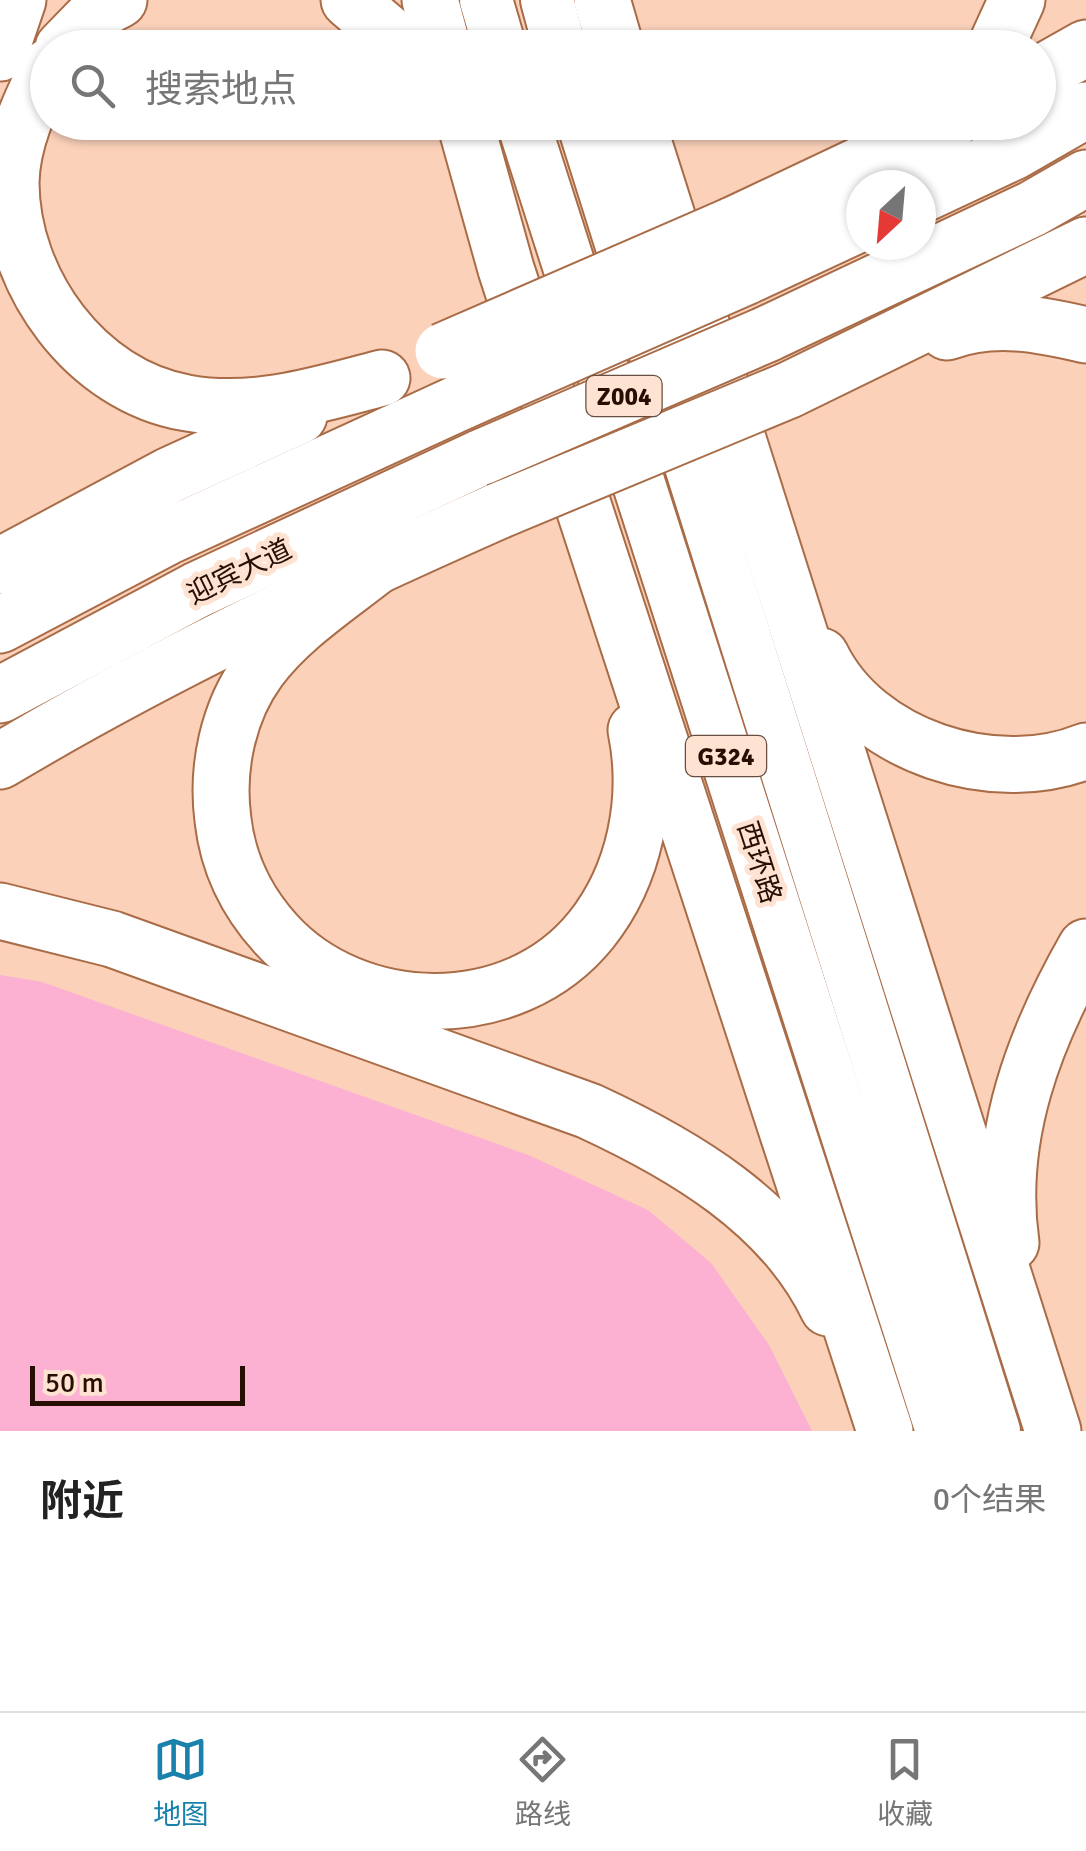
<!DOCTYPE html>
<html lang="zh">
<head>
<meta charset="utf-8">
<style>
  :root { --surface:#fff; --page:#f2f2f2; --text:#222; --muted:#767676; --line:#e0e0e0; --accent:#1981ab }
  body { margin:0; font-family:Signika,"Noto Sans SC",sans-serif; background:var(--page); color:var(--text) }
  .compass { position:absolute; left:846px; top:170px; width:90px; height:90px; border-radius:50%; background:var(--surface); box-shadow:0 2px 8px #0004; rotate:206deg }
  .scale { position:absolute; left:30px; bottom:25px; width:215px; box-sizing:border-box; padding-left:10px; border:5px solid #260e02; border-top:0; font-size:28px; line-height:35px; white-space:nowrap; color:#260e02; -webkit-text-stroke:8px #fee2d2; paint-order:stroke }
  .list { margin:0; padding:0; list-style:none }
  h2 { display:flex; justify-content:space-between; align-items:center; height:130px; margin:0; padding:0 40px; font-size:42px }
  h2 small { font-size:32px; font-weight:400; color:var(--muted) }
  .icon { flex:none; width:55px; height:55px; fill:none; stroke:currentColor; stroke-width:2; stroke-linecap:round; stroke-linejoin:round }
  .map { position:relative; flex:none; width:1086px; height:1431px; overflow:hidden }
  .search { position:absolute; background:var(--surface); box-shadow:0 2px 8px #0004; left:30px; right:30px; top:30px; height:110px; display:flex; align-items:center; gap:25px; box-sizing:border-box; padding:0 35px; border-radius:55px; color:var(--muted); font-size:38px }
  .sheet { height:280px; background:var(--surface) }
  nav { display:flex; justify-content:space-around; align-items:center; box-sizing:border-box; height:140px; border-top:2px solid var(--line); background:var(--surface); font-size:28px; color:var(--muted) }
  nav a { display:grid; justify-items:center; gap:5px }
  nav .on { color:var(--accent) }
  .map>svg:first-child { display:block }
  .green { fill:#fcb0d2 }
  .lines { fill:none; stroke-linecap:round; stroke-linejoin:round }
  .primary-casing { stroke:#a96c47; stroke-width:56 }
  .trunk-casing { stroke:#a96c47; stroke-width:59 }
  .primary { stroke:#fff; stroke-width:52 }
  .trunk { stroke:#fff; stroke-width:55 }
  .trunk-bridge-casing { stroke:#a96c47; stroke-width:59; stroke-linecap:butt }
  .trunk-bridge { stroke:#fff; stroke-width:55 }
  .labels { text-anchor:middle; stroke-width:10; stroke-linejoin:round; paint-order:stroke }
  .shield { fill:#fee2d2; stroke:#674e40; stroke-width:2.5 }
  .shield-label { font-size:25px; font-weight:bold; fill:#260e02 }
  .street-label { font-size:28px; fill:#260e02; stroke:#fee2d2 }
</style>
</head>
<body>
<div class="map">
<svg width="1086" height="1431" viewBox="0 0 1086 1431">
  <rect width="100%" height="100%" fill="#fbd1ba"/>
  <polygon class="green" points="0,975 42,982 528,1155 648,1210 711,1263 769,1345 812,1431 0,1431"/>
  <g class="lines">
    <g class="primary-casing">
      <g id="primary">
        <polyline points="486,0 500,48"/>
        <polyline points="547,0 560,48"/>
        <polyline points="523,122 942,1431"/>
        <polyline points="583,122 994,1431"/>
      </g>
    </g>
    <g class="trunk-casing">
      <g id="trunk">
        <polyline points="349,0 405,48"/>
        <polyline points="430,0 443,48"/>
        <polyline points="602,0 616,48"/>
        <polyline points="63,48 100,10 119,0"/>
        <polyline points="995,48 1017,0"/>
        <polyline points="0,53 18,0"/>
        <path d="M48 67C30 104 12 140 11 182 11 282 86 386 187 403 254 415 318 395 382 378"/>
        <polyline points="1038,75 1086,48"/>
        <polyline points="465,122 506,269 885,1431"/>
        <polyline points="637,122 1053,1431"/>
        <polyline points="921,195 1015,151 1086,110"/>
        <polyline points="733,225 951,122"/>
        <polyline points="745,277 861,223"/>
        <path d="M947 332C993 315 1040 324 1086 335"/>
        <polyline points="767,334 1032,209 1086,178"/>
        <polyline points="789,390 1086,245"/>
        <path d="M379 564C339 596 290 627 259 669 228 711 216 768 223 820 228 864 246 901 276 934 356 1022 513 1027 591 930 635 875 650 799 636 730"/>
        <polyline points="0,566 170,475 299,416"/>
        <polyline points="0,625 169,536 463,401"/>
        <path d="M821 656C865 747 995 788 1086 751"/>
        <polyline points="0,695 197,590 482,457"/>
        <path d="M0 761C159 666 329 586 498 511"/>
        <path d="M0 911 112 939 589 1111C682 1154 782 1212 828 1308"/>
        <path d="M1011 1243C996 1137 1034 1038 1086 947"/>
      </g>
    </g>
    <use href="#primary" class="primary"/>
    <use href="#trunk" class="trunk"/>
    <g class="trunk-bridge-casing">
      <g id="trunk-bridge">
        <polyline points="443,351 733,225"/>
        <polyline points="463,401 745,277"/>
        <polyline points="482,457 767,334"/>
        <polyline points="498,511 789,390"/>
      </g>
    </g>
    <use href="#trunk-bridge" class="trunk-bridge"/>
  </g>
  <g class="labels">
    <g class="shield">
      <rect x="586.5" y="376" width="75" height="40" rx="8"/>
      <rect x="686" y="736" width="80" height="40" rx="8"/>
    </g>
    <g class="shield-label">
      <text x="624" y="405">Z004</text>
      <text x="726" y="765">G324</text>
    </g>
    <g class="street-label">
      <text transform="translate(239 571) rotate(-26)" y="10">迎宾大道</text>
      <text transform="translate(760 862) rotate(72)" y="10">西环路</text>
    </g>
  </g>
</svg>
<svg class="compass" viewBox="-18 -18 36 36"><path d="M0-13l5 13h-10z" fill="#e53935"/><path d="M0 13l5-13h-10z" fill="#767676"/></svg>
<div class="scale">50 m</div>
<div class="search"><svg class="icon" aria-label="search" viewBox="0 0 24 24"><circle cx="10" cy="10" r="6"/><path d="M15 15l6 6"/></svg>搜索地点</div>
</div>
<section class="sheet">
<h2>附近<small>0个结果</small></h2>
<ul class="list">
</ul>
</section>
<nav>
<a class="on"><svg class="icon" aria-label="map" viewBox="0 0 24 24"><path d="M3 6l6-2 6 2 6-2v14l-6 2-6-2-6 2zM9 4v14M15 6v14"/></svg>地图</a>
<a><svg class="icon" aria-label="directions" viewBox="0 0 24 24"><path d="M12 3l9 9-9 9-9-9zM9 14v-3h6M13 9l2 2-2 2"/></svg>路线</a>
<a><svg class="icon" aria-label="saved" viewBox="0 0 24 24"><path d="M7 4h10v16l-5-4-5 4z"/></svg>收藏</a>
</nav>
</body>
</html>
